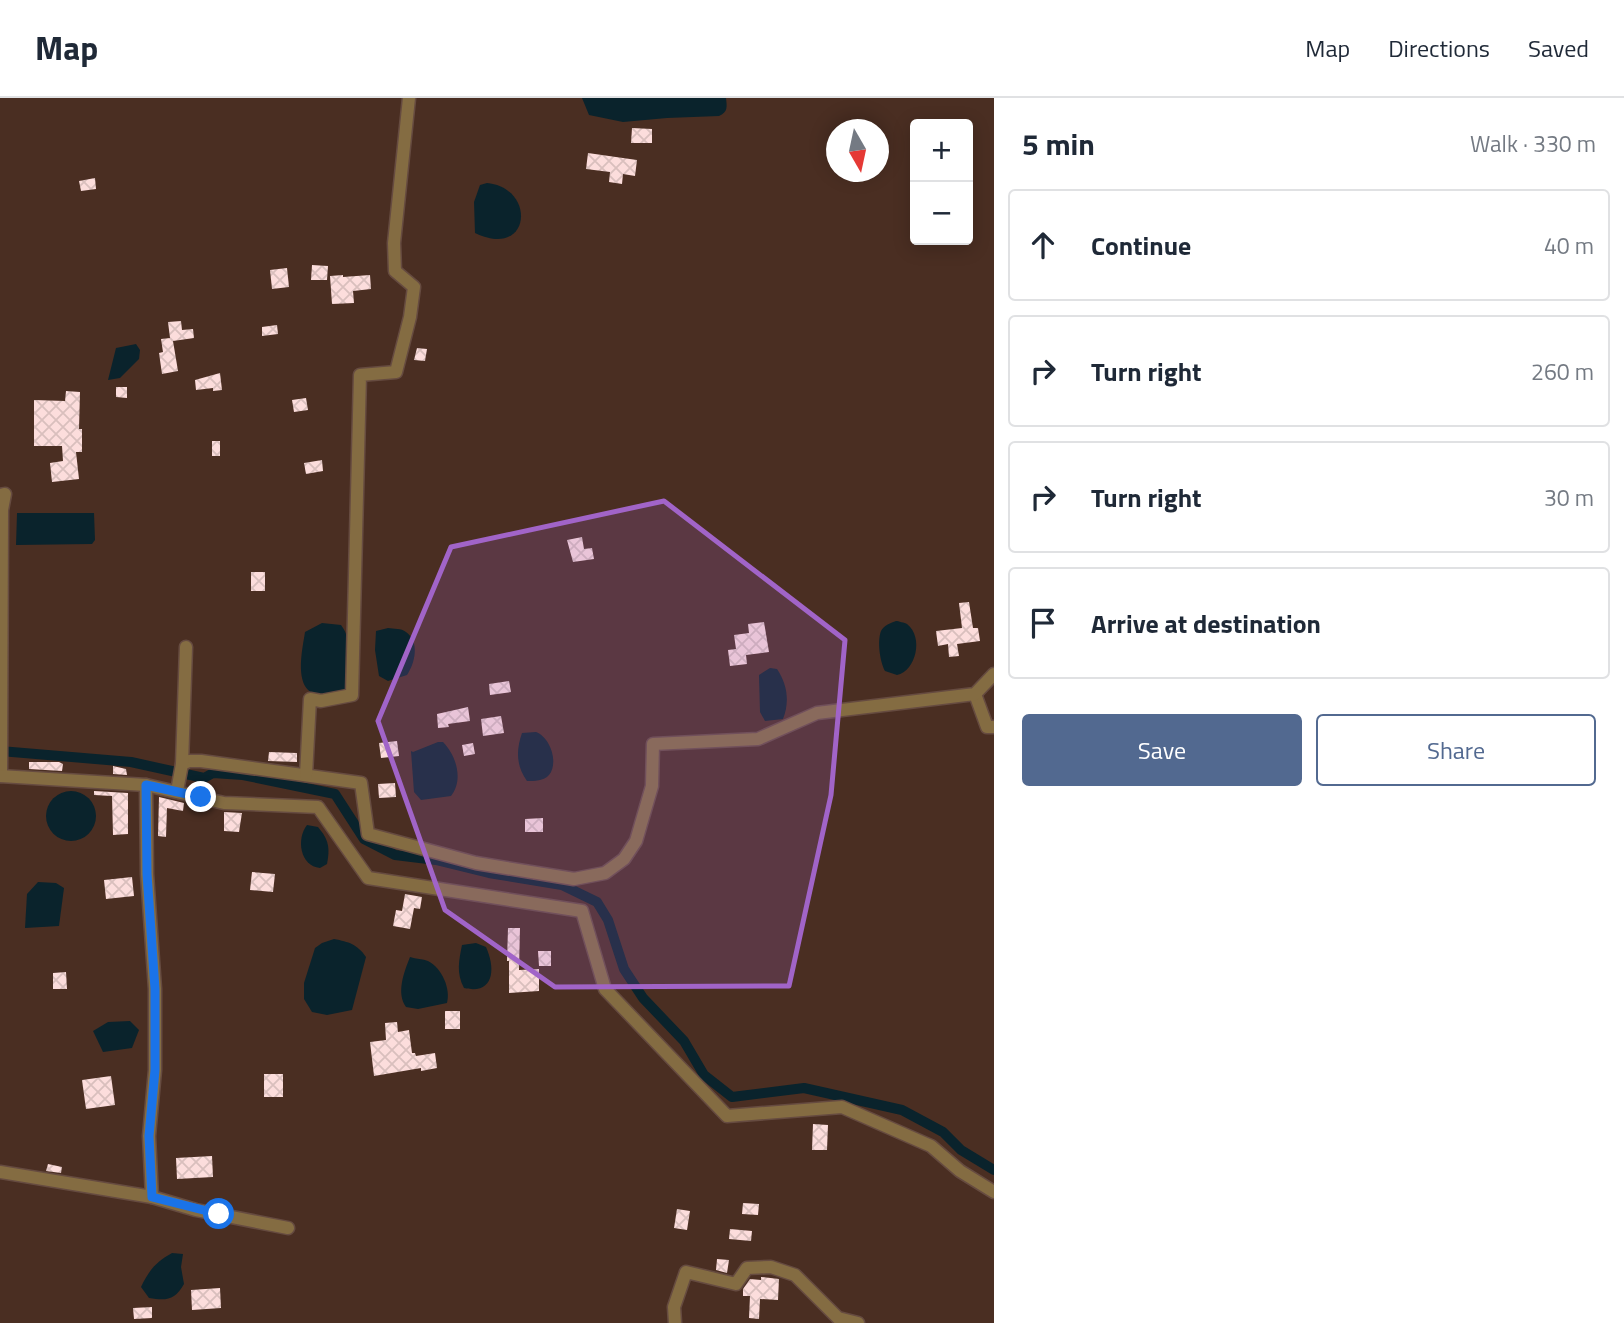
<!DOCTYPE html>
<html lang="en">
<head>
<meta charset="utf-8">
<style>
  :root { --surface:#fff; --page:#f2f2f3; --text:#1f2937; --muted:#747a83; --line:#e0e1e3; --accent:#526990 }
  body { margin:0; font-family:"Titillium Web",sans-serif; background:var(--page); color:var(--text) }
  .controls { position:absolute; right:21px; top:21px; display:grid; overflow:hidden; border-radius:7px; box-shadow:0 4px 18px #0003 }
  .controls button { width:63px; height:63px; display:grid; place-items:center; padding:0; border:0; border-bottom:2px solid var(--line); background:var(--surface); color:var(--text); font:35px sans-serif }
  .compass { position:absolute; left:826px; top:21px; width:63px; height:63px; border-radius:50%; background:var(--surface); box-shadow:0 4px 18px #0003; rotate:171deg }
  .stop { position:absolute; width:21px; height:21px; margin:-16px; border:5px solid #1a73e8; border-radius:50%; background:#fff }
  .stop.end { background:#1a73e8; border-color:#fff; box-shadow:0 2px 7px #0008 }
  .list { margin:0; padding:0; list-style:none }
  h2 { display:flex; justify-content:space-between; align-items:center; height:91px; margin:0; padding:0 28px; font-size:30px }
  h2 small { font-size:23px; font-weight:400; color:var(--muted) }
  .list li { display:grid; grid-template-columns:46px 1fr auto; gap:21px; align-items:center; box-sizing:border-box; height:112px; margin:0 14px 14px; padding:0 14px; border:2px solid var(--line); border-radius:7px }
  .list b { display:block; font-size:26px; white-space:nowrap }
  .list em { font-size:23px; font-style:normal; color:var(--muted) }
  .actions { display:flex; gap:14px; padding:21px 28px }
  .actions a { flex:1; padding:16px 0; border:2px solid var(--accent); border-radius:7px; text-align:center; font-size:24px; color:var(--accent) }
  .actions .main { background:var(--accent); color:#fff }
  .icon { flex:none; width:38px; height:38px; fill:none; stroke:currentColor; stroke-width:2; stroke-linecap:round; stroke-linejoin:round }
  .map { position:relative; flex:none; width:994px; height:1225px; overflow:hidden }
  header { display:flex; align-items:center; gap:42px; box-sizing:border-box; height:98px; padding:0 35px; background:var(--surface); border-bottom:2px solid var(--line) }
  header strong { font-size:33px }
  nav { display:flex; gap:38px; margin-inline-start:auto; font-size:24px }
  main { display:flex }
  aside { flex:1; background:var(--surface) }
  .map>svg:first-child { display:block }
  .water { fill:#0a232c }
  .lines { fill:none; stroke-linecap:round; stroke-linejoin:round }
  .canal { stroke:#0a232c; stroke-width:10 }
  .building { fill:url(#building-cross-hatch) }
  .minor-casing { stroke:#664b40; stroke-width:15 }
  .minor { stroke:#846c42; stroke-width:12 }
  .route { stroke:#1a73e8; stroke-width:9 }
  .marked { fill:#a164c8; fill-opacity:0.2; stroke:#a164c8; stroke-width:5; stroke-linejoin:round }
</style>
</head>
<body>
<header>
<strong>Map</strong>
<nav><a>Map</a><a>Directions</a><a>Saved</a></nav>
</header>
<main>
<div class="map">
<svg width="994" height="1225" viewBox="0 0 994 1225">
  <defs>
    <pattern id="building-cross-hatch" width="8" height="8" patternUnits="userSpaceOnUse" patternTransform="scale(1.75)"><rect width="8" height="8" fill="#fcdddc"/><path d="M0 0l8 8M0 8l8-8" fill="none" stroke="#d9bfbd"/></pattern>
  </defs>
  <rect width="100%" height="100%" fill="#4a2e22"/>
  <g class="water">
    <path d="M582 0H726C727 9 728 14 719 18L667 20 623 24 589 17Z"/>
    <path d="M487 85C537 90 531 162 475 135L474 104 480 87Z"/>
    <polygon points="136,246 140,252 139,261 120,280 108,282 116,250"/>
    <polygon points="17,415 94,415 95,442 92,446 16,447"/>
    <path d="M896 523C898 523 905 525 907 526 924 539 916 573 897 577L885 573C880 564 877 543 881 533 884 527 891 525 896 523Z"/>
    <path d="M322 525 341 527C354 543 348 571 346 590 340 596 334 596 326 597 291 600 302 554 305 534Z"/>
    <path d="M388 530C394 531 401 530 406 534 420 544 415 565 407 577L388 583 379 578 375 552 376 533Z"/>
    <path d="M770 570 777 571C787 586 790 603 783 621L765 623 760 614 759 577Z"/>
    <path d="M536 634C550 639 559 665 549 677 544 683 534 683 527 683 516 668 516 652 522 635Z"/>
    <path d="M438 644H443C456 657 464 682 451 698L421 702 414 694 411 653 413 654Z"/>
    <circle cx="71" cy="718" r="25"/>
    <path d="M307 727 318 729C329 742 330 750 327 766L320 770C300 768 296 741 307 727Z"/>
    <polygon points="38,784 56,785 64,790 59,828 25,830 27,796"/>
    <path d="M334 841C349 844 357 846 366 859L352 912 327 917 312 914 304 901V885L315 850 322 845Z"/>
    <path d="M476 845 486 849C496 871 494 897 464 890 456 875 459 862 462 847Z"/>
    <path d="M410 859C416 861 423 861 428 863 442 870 451 891 447 905L418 911 406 909C396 895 404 874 410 859Z"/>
    <polygon points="130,923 139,932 132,950 103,954 93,933 108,924"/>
    <path d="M172 1155 183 1156 181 1169 184 1186C175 1202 167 1203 149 1200L141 1189C149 1172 156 1164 172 1155Z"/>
  </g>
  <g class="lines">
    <polyline class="canal" points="0,653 131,664 204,680 213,675 243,677 335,696 364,741 395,757 436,762 489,775 562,787 597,804 608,822 624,871 643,900 684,943 704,977 732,999 804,990 902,1012 943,1034 961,1052 994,1072"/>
  </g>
  <g class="building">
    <polygon points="632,30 652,31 652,45 631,45"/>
    <polygon points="588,55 637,62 635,78 623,76 622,86 609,84 610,74 586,71"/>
    <polygon points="95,80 96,91 81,93 79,83"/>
    <polygon points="312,167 328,168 327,182 311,182"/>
    <polygon points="287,170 289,189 272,191 270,172"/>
    <polygon points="343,177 343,179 370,177 371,191 353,193 354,205 332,206 330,178"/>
    <polygon points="181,223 182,232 193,231 194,240 173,243 178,273 162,276 159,255 163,254 161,241 170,240 168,224"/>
    <polygon points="277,227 278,236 262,238 262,229"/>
    <polygon points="417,250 427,251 425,263 414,262"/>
    <polygon points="220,275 222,292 213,293 213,290 196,292 195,282"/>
    <polygon points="116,289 127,289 127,300 116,299"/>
    <polygon points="66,293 80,294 79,331 82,331 82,354 76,354 79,381 52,384 50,365 63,363 62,348 34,348 34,302 65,303"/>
    <polygon points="306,300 308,312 294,314 292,302"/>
    <rect x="212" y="343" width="8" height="15"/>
    <polygon points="322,362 323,373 306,376 304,365"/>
    <polygon points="582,439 584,451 592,450 594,461 573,464 567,442"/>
    <rect x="251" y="474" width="14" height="19"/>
    <polygon points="969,504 973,530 978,530 980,543 957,546 959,558 949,559 948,546 938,548 936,533 962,530 959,505"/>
    <polygon points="764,524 769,554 746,557 747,566 730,568 728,552 736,551 734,537 749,535 748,526"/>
    <polygon points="509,583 511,594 490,597 489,586"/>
    <polygon points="468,609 470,623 448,626 449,629 438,630 437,616"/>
    <polygon points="501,618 504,635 483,638 481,621"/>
    <polygon points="397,643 399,658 381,660 379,645"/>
    <polygon points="473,645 475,656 464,658 462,647"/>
    <polygon points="269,654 297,655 297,664 268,663"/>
    <polygon points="29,664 59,664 63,666 62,673 29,671"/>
    <polygon points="113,668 126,671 127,677 113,676"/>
    <polygon points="395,685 396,699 379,700 378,686"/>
    <polygon points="94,693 128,695 128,736 113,737 112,698 94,697"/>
    <polygon points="159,699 184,705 183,713 167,710 166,739 158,738"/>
    <polygon points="224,714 242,715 239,734 224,733"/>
    <polygon points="543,720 543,734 525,734 525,721"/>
    <polygon points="252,774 275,776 273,794 250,792"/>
    <polygon points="132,779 134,798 106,801 104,782"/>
    <polygon points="405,796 422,799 420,811 414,810 410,831 393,828 396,812 402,813"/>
    <polygon points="508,830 520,830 519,872 539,871 539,893 509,895 509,863 507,863"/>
    <polygon points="538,853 551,853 551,868 539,868"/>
    <polygon points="66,874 67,891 53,891 53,875"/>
    <rect x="445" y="913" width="15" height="18"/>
    <polygon points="397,924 398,934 409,932 412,955 415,955 416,958 435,955 437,970 421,973 421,970 374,978 370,944 386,942 385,925"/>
    <rect x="264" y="976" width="19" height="23"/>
    <polygon points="111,978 115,1007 86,1011 82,982"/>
    <polygon points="813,1026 828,1027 827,1052 812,1052"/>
    <polygon points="212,1058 213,1079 177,1081 176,1060"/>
    <polygon points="48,1066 62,1069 61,1075 46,1073"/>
    <polygon points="743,1105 759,1106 758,1117 742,1116"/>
    <polygon points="677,1111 690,1113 687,1132 674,1130"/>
    <polygon points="730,1131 752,1133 751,1143 729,1141"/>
    <polygon points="717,1161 729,1162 727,1175 716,1172"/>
    <polygon points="761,1179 779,1181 778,1202 760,1201 759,1221 749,1220 750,1198 743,1198 743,1191 750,1181 761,1182"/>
    <polygon points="220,1190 221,1210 192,1212 191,1192"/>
    <polygon points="152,1209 152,1220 134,1221 133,1210"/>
  </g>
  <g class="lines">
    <g class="minor-casing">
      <g id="minor">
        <polyline points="0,397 5,396 2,412 1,678"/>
        <polyline points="975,596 987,629 994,629"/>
        <polyline points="182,666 189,663 201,663 361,685 368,736 476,765 574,781 605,775 624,761 636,743 652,688 653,646 758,641 817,615 975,596 994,576"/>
        <polyline points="306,677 310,601 321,603 352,597 360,277 396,274 410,219 414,189 395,173 394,145 409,0"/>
        <polyline points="0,678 146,687 224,705 318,709 368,780 582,813 605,891 727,1018 842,1009 931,1048 960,1073 994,1094"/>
        <polyline points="177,693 182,666 186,549"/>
        <polyline points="0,1074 152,1099 149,1038 155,972 155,891 147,776 146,687"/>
        <polyline points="152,1099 196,1112 288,1130"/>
        <polyline points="675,1225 674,1209 686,1174 736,1186 747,1170 771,1169 795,1177 838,1220 858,1225"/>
      </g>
    </g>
    <use href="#minor" class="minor"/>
  </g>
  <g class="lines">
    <polyline class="route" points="201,699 146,687 147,776 155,891 155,972 149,1038 152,1099 219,1116"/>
  </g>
  <path class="marked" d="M664 403 845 542 831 697 789 888 555 889 445 812 378 623 451 449Z"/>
</svg>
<div class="controls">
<button>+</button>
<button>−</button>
</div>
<svg class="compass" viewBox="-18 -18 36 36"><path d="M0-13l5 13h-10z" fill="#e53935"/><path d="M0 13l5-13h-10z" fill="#747a83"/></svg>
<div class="stop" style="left:219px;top:1116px"></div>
<div class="stop end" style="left:201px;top:699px"></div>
</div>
<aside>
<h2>5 min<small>Walk · 330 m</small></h2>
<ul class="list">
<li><svg class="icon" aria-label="ahead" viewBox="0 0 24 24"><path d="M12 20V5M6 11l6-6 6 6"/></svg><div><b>Continue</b></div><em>40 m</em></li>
<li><svg class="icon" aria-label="right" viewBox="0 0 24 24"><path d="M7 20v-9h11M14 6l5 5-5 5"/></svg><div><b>Turn right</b></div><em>260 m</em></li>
<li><svg class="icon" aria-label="right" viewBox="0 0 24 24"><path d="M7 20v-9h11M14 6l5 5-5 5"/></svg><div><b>Turn right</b></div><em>30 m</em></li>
<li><svg class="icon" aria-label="arrive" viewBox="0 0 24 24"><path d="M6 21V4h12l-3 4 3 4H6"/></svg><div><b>Arrive at destination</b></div></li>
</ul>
<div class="actions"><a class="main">Save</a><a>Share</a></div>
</aside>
</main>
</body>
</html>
